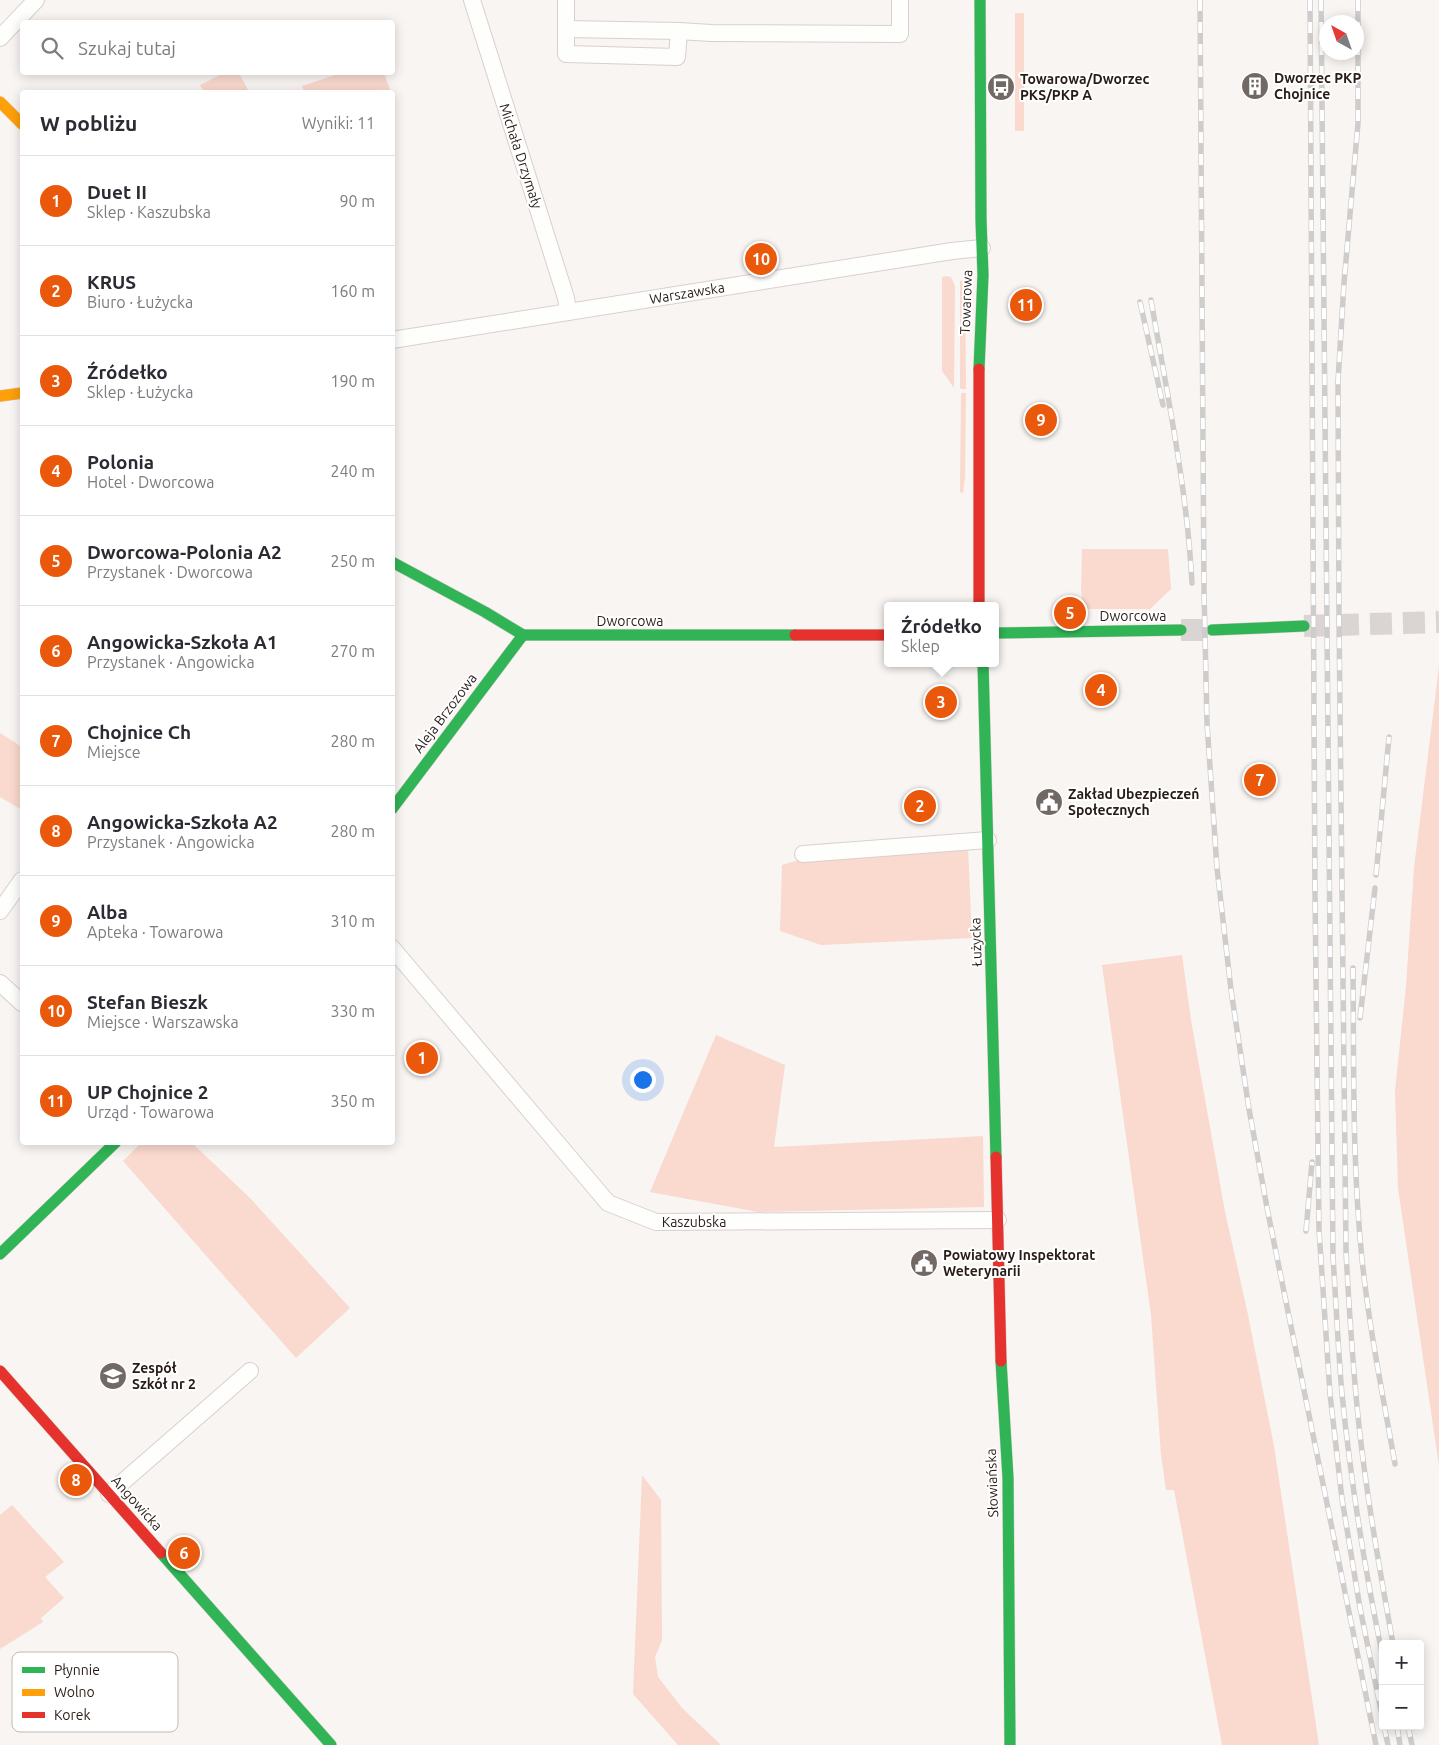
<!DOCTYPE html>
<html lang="pl">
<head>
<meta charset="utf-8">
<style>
  :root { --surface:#fff; --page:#f7f7f7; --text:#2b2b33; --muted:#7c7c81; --line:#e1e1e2; --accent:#ea580c }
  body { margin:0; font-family:Ubuntu,sans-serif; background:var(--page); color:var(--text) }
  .controls { position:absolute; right:15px; bottom:15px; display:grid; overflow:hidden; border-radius:5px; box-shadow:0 2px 12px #0003 }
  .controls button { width:45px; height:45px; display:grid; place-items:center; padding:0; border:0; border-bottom:1px solid var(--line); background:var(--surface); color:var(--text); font:25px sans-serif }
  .compass { position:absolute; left:1319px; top:15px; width:45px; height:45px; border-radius:50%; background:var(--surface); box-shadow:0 2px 12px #0003; rotate:320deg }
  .you { position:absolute; left:642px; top:1079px; width:18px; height:18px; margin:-12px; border:4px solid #fff; border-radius:50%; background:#1a73e8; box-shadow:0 0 0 8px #1a73e833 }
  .badge { display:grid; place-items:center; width:32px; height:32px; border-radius:50%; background:var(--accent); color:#fff; font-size:16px; font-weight:700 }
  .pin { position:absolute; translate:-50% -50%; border:2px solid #fff; box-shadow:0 1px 5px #0006 }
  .popup { position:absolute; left:884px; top:602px; width:115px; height:65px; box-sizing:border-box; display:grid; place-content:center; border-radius:5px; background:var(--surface); filter:drop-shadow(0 1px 4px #0005); font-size:16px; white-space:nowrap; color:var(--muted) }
  .popup b { font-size:19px; color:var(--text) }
  .popup::after { content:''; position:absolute; left:50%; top:100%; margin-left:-10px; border:10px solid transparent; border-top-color:var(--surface) }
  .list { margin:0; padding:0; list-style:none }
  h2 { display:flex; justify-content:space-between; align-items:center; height:65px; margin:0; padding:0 20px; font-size:21px }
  h2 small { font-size:16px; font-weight:400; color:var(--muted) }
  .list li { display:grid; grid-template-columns:32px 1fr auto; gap:15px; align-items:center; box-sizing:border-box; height:90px; padding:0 20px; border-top:1px solid var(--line) }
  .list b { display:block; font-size:19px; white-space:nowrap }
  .list p { margin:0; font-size:16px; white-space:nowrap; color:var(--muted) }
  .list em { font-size:16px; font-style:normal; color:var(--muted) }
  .icon { flex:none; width:28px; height:28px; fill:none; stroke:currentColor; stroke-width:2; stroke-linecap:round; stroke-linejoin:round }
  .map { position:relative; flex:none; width:1439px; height:1745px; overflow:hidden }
  .search { position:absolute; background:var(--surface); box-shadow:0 2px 12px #0003; left:20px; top:20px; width:375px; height:55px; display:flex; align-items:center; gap:12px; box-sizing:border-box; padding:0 18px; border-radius:5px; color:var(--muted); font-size:19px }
  .panel { position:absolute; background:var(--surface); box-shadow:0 2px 12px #0003; left:20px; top:90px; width:375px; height:1055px; border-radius:5px }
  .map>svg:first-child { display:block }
  .green { fill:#fad9ce }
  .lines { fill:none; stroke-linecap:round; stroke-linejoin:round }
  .secondary-tunnel { stroke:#dad4d2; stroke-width:22; stroke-dasharray:22 11; stroke-linecap:butt }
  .street-casing { stroke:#d9d0cc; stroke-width:18 }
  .fast-casing { stroke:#d9d0cc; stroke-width:12 }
  .slow-casing { stroke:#d9d0cc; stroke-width:12 }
  .jam-casing { stroke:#d9d0cc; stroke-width:12 }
  .street { stroke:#fefefd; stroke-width:16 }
  .fast { stroke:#30b455; stroke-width:11 }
  .slow { stroke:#ff9f0a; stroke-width:11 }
  .jam { stroke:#e5322d; stroke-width:11 }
  .rail-casing { stroke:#cecdcc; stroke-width:5.5 }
  .rail { stroke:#fff; stroke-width:4; stroke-dasharray:11; stroke-linecap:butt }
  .labels { text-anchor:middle; stroke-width:4; stroke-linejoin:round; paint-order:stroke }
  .poi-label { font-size:14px; font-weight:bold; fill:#291c17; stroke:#fff; text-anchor:start }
  .street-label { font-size:14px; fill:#291c17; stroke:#fff }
  .key { fill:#fff; stroke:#bfbbb9; stroke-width:1 }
  .key-label { font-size:14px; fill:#291c17 }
</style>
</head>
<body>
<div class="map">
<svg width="1439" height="1745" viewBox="0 0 1439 1745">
  <rect width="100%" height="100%" fill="#f9f5f3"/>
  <g class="green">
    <rect x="1015" y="13" width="9" height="118"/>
    <polygon points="224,73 239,73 249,92 204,92 200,85"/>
    <polygon points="341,73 384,73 391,92 304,92 302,86"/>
    <polygon points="946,276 951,277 955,286 954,388 942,371 942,277"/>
    <polygon points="964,279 965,281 966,389 961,389 960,388 960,281"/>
    <polygon points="961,393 966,393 965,478 963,493 960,492"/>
    <polygon points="1082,549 1168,549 1171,589 1150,609 1084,609 1081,591"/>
    <polygon points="1439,666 1439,1466 1398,1188 1395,1091 1406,986 1414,868"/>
    <polygon points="0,733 22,747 22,810 0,797"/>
    <polygon points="968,847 972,938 821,945 780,931 782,865 799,860"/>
    <polygon points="1182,955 1191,1020 1225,1212 1247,1310 1274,1446 1319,1745 1222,1745 1174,1490 1166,1490 1161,1455 1151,1315 1102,965"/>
    <polygon points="716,1035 785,1065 774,1147 983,1136 984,1207 758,1212 650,1192"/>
    <polygon points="142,1142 192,1143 250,1198 350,1308 296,1358 123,1161"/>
    <polygon points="642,1475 661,1500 662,1640 655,1657 658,1677 682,1708 721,1745 678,1745 633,1694"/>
    <polygon points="12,1505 64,1562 45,1577 64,1598 41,1618 43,1622 0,1649 0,1515"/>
  </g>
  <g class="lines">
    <g class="secondary-tunnel">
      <polyline points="1304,626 1439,622"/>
      <polyline points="1181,630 1212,630"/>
    </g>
    <g class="street-casing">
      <g id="street">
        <polyline points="472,0 566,298 568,312"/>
        <polyline points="566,0 566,54 677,57 679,31 711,33 900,34 900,0"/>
        <polyline points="566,29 679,31"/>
        <polyline points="0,38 36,0"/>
        <polyline points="392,340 952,251 982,248"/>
        <polyline points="803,854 988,840"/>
        <polyline points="0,911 22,880"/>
        <polyline points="392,948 608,1203 656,1222 998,1220"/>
        <polyline points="0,983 22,1003"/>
        <polyline points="109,1494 250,1371"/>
      </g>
    </g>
    <g class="fast-casing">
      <g id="fast">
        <polyline points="979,369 983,275 981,220 980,0"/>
        <polyline points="392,562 485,612 523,635 795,635"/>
        <polyline points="1212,630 1304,626"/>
        <polyline points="995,633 1181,630"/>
        <polyline points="983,663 996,1157"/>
        <polyline points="392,809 523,635"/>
        <polyline points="0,1254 116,1142"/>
        <polyline points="1001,1361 1008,1478 1010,1745"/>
        <polyline points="161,1553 331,1745"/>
      </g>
    </g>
    <g class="slow-casing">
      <g id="slow">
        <polyline points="0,102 22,124"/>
        <polyline points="0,396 22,393"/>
      </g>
    </g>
    <g class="jam-casing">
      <g id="jam">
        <polyline points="979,369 979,606"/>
        <polyline points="795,635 887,635"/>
        <polyline points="996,1157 1001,1361"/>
        <polyline points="0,1371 161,1553"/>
      </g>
    </g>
    <use href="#street" class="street"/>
    <use href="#fast" class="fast"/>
    <use href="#slow" class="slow"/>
    <use href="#jam" class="jam"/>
    <g class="rail-casing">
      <g id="rail">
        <polyline points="1200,0 1204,590 1207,723 1217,868 1231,990 1249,1109 1268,1213 1376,1745"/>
        <polyline points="1310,0 1315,895 1319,1230 1330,1394 1342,1499 1360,1608 1383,1720"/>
        <path d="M1321 0 1333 1257C1336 1302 1338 1348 1342 1394 1351 1483 1365 1571 1383 1658"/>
        <path d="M1358 0V123L1344 283 1338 381 1339 618 1346 1251C1349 1309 1353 1368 1359 1426 1367 1499 1380 1571 1393 1644"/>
        <path d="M1151 300C1167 394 1187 488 1192 583"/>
        <polyline points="1140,302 1163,405"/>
        <polyline points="1376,875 1389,737"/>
        <path d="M1353 968C1354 1064 1352 1162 1362 1259 1369 1328 1383 1396 1395 1464"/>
        <polyline points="1360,1018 1375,888"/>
        <polyline points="1306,1231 1312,1162"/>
        <polyline points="1384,1726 1388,1745"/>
        <polyline points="1397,1726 1400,1745"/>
        <polyline points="1408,1726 1412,1745"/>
      </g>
    </g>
    <use href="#rail" class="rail"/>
  </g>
  <defs>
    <g id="building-disc" transform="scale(1.4375)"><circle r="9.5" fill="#726864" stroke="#fff"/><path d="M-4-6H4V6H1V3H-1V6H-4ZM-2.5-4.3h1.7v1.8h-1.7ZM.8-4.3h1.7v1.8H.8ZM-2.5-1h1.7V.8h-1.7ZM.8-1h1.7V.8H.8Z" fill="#fff"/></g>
    <g id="bus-disc" transform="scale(1.4375)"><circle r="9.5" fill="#726864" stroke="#fff"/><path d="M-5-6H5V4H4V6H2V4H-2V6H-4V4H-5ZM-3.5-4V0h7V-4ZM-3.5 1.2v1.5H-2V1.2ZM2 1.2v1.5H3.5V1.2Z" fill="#fff"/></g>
    <g id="civic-disc" transform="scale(1.4375)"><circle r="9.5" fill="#726864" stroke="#fff"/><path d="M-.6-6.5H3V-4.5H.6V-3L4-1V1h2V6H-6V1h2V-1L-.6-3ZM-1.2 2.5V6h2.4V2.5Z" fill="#fff"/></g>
    <g id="school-disc" transform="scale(1.4375)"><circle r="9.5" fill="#726864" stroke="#fff"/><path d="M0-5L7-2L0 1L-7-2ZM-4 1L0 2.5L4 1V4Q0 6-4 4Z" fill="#fff"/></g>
  </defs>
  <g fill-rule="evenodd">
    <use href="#building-disc" x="1255" y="86"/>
    <use href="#bus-disc" x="1001" y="87"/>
    <use href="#civic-disc" x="1049" y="802"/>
    <use href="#civic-disc" x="924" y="1263"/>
    <use href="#school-disc" x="113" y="1376"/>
  </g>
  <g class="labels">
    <g class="poi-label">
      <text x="1274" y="83">Dworzec PKP<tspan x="1274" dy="16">Chojnice</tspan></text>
      <text x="1020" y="84">Towarowa/Dworzec<tspan x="1020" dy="16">PKS/PKP A</tspan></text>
      <text x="1068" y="799">Zakład Ubezpieczeń<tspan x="1068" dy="16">Społecznych</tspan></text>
      <text x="943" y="1260">Powiatowy Inspektorat<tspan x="943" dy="16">Weterynarii</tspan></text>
      <text x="132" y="1373">Zespół<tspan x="132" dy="16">Szkół nr 2</tspan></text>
    </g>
    <g class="street-label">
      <text transform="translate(521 156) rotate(72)" y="5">Michała Drzymały</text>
      <text transform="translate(687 293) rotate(-9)" y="5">Warszawska</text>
      <text transform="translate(966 302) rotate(-88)" y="5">Towarowa</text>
      <text x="1133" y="621">Dworcowa</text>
      <text x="630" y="626">Dworcowa</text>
      <text transform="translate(445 713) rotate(-53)" y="5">Aleja Brzozowa</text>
      <text transform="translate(976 942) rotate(-92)" y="5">Łużycka</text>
      <text x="694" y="1227">Kaszubska</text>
      <text transform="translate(992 1483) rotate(-92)" y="5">Słowiańska</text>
      <text transform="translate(137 1503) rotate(48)" y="5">Angowicka</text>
    </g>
  </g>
  <rect x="12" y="1652" width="166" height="80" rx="8" class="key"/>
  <rect x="22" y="1667" width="23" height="6" fill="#30b455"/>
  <rect x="22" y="1689" width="23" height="7" fill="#ff9f0a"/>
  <rect x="22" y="1712" width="23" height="6" fill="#e5322d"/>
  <g class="key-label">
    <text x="54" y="1675">Płynnie</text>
    <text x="54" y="1697">Wolno</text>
    <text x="54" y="1720">Korek</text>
  </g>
</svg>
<div class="controls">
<button>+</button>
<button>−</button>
</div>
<svg class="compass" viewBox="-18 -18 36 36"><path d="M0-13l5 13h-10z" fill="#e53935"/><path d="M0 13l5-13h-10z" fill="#7c7c81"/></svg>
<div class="you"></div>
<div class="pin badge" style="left:422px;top:1058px">1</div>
<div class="pin badge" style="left:920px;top:806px">2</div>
<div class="pin badge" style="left:941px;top:702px">3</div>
<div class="popup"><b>Źródełko</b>Sklep</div>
<div class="pin badge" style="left:1101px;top:690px">4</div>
<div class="pin badge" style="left:1070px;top:613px">5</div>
<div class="pin badge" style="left:184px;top:1553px">6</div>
<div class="pin badge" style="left:1260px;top:780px">7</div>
<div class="pin badge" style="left:76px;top:1480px">8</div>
<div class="pin badge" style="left:1041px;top:420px">9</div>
<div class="pin badge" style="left:761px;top:259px">10</div>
<div class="pin badge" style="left:1026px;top:305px">11</div>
<div class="search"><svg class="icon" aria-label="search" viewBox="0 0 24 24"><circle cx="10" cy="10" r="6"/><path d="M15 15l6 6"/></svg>Szukaj tutaj</div>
<section class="panel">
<h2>W pobliżu<small>Wyniki: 11</small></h2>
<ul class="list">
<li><span class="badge">1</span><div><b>Duet II</b><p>Sklep · Kaszubska</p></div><em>90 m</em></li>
<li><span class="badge">2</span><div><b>KRUS</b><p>Biuro · Łużycka</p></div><em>160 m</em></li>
<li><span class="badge">3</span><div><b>Źródełko</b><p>Sklep · Łużycka</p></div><em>190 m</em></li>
<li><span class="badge">4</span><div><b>Polonia</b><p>Hotel · Dworcowa</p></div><em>240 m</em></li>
<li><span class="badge">5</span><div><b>Dworcowa-Polonia A2</b><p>Przystanek · Dworcowa</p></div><em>250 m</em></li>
<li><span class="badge">6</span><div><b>Angowicka-Szkoła A1</b><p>Przystanek · Angowicka</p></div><em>270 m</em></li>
<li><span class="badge">7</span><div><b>Chojnice Ch</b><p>Miejsce</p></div><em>280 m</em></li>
<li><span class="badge">8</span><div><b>Angowicka-Szkoła A2</b><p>Przystanek · Angowicka</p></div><em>280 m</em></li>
<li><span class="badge">9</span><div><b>Alba</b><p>Apteka · Towarowa</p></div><em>310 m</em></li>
<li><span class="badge">10</span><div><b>Stefan Bieszk</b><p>Miejsce · Warszawska</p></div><em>330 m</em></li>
<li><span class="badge">11</span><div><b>UP Chojnice 2</b><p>Urząd · Towarowa</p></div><em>350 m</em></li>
</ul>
</section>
</div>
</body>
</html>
